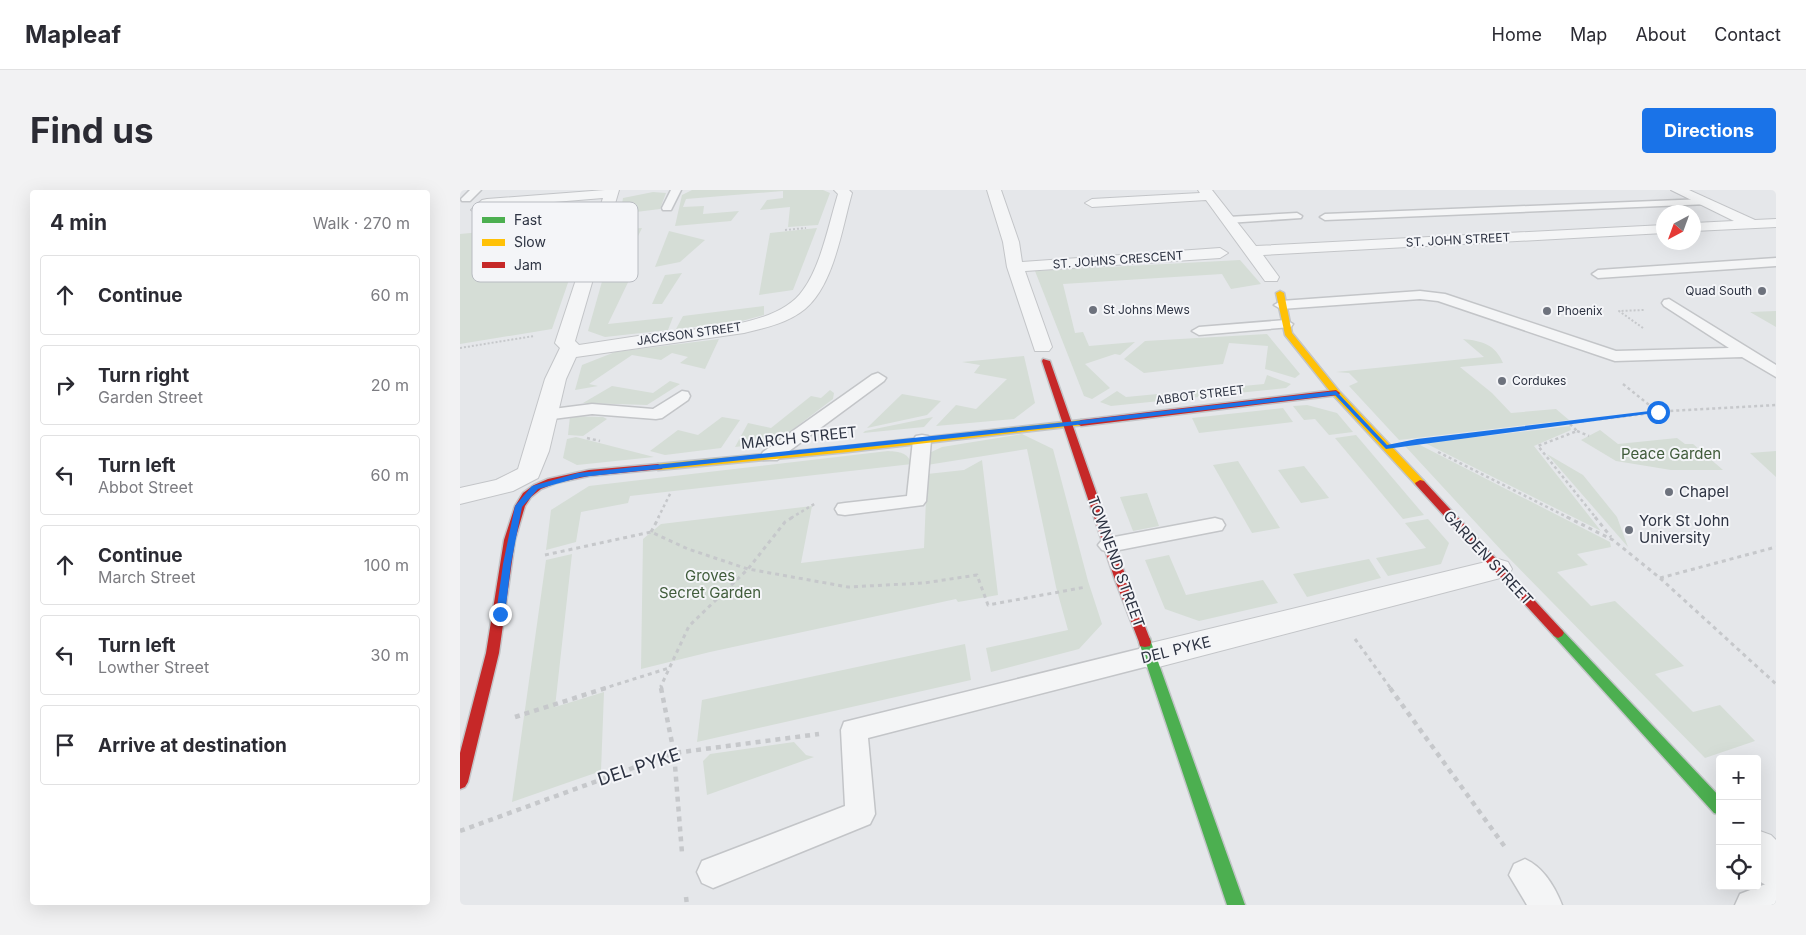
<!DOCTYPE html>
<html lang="en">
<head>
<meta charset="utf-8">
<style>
  :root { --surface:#fff; --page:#f2f2f3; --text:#2b2b33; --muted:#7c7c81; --line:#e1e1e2; --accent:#1a73e8 }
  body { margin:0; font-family:Inter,sans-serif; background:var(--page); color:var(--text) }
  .controls { position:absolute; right:15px; bottom:15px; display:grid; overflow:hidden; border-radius:5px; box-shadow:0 5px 20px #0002 }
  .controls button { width:45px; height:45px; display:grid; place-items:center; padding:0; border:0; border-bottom:1px solid var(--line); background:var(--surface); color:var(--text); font:25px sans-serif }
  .compass { position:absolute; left:1196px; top:15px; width:45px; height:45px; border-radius:50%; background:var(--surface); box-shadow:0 5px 20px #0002; rotate:221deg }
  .stop { position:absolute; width:15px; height:15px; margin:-11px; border:4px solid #1a73e8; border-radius:50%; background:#fff }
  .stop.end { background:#1a73e8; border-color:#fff; box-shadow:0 1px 5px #0008 }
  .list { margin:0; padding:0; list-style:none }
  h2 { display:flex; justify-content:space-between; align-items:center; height:65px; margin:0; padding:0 20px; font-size:21px }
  h2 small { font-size:16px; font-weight:400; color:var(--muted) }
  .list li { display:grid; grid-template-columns:32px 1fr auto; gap:15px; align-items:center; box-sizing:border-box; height:80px; margin:0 10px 10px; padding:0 10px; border:1px solid var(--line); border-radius:5px }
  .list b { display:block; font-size:19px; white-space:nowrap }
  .list p { margin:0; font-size:16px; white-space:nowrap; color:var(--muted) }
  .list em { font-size:16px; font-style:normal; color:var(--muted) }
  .icon { flex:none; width:28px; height:28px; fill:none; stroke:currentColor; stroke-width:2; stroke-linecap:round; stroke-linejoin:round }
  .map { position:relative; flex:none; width:1316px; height:715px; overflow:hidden; border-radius:5px }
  header { display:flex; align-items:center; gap:30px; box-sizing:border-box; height:70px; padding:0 25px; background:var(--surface); border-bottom:1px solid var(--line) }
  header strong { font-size:24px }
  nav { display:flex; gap:28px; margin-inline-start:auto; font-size:18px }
  .intro { display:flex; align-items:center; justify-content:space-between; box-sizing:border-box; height:120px; padding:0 30px }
  h1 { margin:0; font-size:35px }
  .button { padding:12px 22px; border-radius:5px; background:var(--accent); color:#fff; font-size:18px; font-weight:700 }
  main { display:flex; gap:30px; padding:0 30px }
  aside { flex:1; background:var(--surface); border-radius:5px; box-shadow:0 5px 20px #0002 }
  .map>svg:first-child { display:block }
  .green { fill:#d5ddd6 }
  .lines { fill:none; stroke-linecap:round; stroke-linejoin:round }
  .lane-casing { stroke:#c3c5c8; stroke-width:3 }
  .street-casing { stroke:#c3c5c8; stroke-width:2 }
  .fast-casing { stroke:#c3c5c8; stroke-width:3 }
  .slow-casing { stroke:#c3c5c8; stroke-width:3 }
  .jam-casing { stroke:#c3c5c8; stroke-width:3 }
  .path-far3 { stroke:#c6c8cb; stroke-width:2; stroke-dasharray:2 2; stroke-linecap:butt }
  .path-far2 { stroke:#c6c8cb; stroke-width:2.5; stroke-dasharray:3 3; stroke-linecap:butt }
  .path-far1 { stroke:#c6c8cb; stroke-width:3; stroke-dasharray:4 4; stroke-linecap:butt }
  .path { stroke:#c6c8cb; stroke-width:4.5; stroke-dasharray:5 5; stroke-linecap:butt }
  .lane { fill:#f4f5f6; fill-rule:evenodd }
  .street { fill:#f4f5f6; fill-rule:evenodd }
  .fast { fill:#4caf50; fill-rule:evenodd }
  .slow { fill:#ffc107; fill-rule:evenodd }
  .jam { fill:#c62828; fill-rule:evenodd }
  .route { fill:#1a73e8 }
  .poi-dot { fill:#6d727d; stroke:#f4f5f8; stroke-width:2 }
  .labels { text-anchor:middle; stroke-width:4; stroke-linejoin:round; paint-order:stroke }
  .far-street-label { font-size:12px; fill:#2d3342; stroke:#f4f5f8 }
  .far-poi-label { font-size:12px; fill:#2d3342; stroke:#f4f5f8; text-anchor:start }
  .street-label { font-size:15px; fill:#2d3342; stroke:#f4f5f8 }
  .park-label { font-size:15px; fill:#405c3b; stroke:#f4f5f8 }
  .poi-label { font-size:15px; fill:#2d3342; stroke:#f4f5f8; text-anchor:start }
  .near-street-label { font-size:18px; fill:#2d3342; stroke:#f4f5f8 }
  .key { fill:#f4f5f8; stroke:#b8bbc1; stroke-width:1 }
  .key-label { font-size:14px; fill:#2d3342 }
</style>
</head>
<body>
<header>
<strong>Mapleaf</strong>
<nav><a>Home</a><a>Map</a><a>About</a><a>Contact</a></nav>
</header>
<div class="intro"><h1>Find us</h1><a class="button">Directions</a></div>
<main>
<aside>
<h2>4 min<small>Walk · 270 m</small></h2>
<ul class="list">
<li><svg class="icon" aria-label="ahead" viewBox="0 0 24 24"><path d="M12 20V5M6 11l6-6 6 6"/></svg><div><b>Continue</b></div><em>60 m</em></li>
<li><svg class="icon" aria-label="right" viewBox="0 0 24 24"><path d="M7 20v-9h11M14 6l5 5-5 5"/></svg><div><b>Turn right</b><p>Garden Street</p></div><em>20 m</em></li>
<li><svg class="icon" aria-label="left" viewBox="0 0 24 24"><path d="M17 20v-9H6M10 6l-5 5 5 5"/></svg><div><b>Turn left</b><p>Abbot Street</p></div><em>60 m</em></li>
<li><svg class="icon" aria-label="ahead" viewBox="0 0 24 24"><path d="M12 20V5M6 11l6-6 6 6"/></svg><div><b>Continue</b><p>March Street</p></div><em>100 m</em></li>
<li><svg class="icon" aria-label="left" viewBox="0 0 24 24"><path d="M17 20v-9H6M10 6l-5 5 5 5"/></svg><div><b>Turn left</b><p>Lowther Street</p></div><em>30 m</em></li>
<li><svg class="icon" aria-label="arrive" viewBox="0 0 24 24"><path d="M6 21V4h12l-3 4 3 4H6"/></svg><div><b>Arrive at destination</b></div></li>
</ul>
</aside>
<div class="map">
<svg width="1316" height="715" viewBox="0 0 1316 715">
  <rect width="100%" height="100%" fill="#e5e7ea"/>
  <g class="green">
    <polygon points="232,0 363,0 370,3 358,35 328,37 330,17 300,20 307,10 323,8 323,1 226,9 223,17 244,16 243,24 279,21 271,31 215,36 222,5"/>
    <polygon points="193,2 206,3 200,19 176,22 167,39 182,38 161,81 144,84 157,43 163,8"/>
    <polygon points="129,32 92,139 0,154 0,44"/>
    <polygon points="357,38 333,100 299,105 310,43"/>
    <polygon points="209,41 245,50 220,72 195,77"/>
    <polygon points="780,70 801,94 771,99 762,84 603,94 615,143 623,142 629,156 675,152 660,165 655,164 625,174 650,198 632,209 624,206 575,81"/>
    <polygon points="222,83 202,114 192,114 205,85"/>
    <polygon points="172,84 148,134 213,127 208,140 145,147 128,141 143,88"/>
    <polygon points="304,116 304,125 278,132 216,139 223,126"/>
    <polygon points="1316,121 1316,137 1290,122"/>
    <polygon points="807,144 840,184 835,188 805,179 808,156 769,153 763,174 684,183 664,169 685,151"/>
    <polygon points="259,149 245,179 220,173 228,167 212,163 201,170 172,165 129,194 138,196 115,200 122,175 155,162"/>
    <path d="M1003 149C1022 151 1035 154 1043 173L1000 177 1032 203 1051 223 1096 219 1109 230 939 250 889 196 898 192 889 183 876 182 1024 167Z"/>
    <polygon points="564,166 575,213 554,229 476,236 496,215 516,219 547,189 514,183 520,175 502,172"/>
    <polygon points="807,185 831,194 826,198 651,216 640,212 657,201 666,207 804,194"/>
    <polygon points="210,191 220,194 187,215 123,213 152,196 193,203"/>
    <polygon points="370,200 374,203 373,209 316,252 275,257 288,233 311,238 351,206 361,208"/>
    <polygon points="442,204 481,211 467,225 407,238"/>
    <polygon points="847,215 877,223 893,242 869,245 855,229 844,230 833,216"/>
    <polygon points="823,218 833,232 739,243 732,228"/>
    <polygon points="110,226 143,227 147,229 123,246 108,245"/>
    <polygon points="262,227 280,230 261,258 205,265 190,261 218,240 238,245"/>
    <polygon points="473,227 464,237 403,243 405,241"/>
    <polygon points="1110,236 1111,240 1074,256 1141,341 965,253"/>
    <polygon points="1140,240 1158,254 1217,248 1225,254 1233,254 1263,280 1211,280 1156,271 1121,250"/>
    <polygon points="562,244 593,259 628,391 642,434 619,459 531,482 526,458 608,440 596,397 567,259 467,275 467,264 482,257"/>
    <polygon points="896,245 964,325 943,329 875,248"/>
    <polygon points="116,247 194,267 117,275 103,268 107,249"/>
    <polygon points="958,254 1150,352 1151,357 1117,364 1128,375 1097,382 1131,416 1155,411 1224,476 1195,484 1233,522 1260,515 1295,551 1245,568 1042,361 945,256"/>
    <path d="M428 261C440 262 447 262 452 274L170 306 168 313 121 322 116 352 86 360 91 320 129 296Z"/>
    <polygon points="1316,261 1316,287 1290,263"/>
    <polygon points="1087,264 1123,285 1157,327 1168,357"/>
    <polygon points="522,270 538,405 498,412 496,409 250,462 181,479 183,349 201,334 352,316 341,373 464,358 467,284 504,280"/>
    <polygon points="778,271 820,338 792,343 753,275"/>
    <polygon points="844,276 869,308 841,313 818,280"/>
    <polygon points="687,303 699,336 673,341 660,307"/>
    <polygon points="968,329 989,353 981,374 928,386 916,368 966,358 945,333"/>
    <polygon points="112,364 95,517 144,502 141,581 52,612 86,370"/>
    <polygon points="709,365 726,405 803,390 818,413 739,431 705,419 685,370"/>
    <polygon points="909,369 921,388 847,407 833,384"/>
    <polygon points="505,454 511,490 237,552 242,510"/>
    <polygon points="334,552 346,565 354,567 247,605 243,571 250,564"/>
  </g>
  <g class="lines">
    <g class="lane-casing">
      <g id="lane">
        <polygon points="10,0 21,0 10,11 2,11 1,9"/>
        <polygon points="211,0 221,0 211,20 203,20 202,18"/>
        <polygon points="1245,9 1249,10 1249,14 865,30 860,27 865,24"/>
        <polygon points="837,23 842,26 841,28 768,33 762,30 768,27"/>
        <polygon points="1316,68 1316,76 1138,88 1132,84 1138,80"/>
        <polygon points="960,101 985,104 1156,161 1269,158 1204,116 1202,113 1204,110 1209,109 1316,175 1316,187 1282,167 1155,171 978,111 960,109 821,119 814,115 821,111"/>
        <polygon points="826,130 833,134 831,137 739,145 732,141 739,137"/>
        <polygon points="418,183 426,188 424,191 317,270 303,270 301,266 303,262 412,185"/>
        <polygon points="222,201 228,202 230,206 228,210 202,228 196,229 132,224 85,230 79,229 76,225 79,221 85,220 132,214 193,219"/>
        <polygon points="462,245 468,246 471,250 466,311 463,315 385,325 378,324 375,319 378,314 385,313 447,306 453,250 456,246"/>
        <polygon points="755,328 762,330 765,335 762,340 649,362 642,360 638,355 642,350 649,348"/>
        <polygon points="691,456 700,459 703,466 700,473 408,548 415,624 410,634 253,698 242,693 237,682 242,671 385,616 381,540 384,532"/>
        <path d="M1065 669C1083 677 1095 697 1102 715H1067L1049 685 1054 674Z"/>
        <polygon points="1316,690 1316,715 1275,715 1280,704"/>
      </g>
    </g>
    <g class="street-casing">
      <g id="street">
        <path d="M145 0H159L115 151 119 155C145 151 171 147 198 143 239 138 317 138 343 100 361 76 369 33 378 4L374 0H389L392 3C382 38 374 95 345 119 328 133 305 138 284 143L116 167 106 189 89 261 78 288 53 301 0 314V298L36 290 58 279 85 189 100 158 95 153 143 8 31 17 18 24 11 20 22 10 27 9Z"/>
        <polygon points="527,0 541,0 559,52 562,72 760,58 768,63 760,68 565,81 592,157 589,161 575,161 547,77 543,52"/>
        <polygon points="738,0 752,0 796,56 1204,35 1204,43 803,65 819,87 817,91 805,91 746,10 632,17 625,13 632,9 740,3"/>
        <polygon points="1211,0 1229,0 1295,30 1316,29 1316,37 1234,41 1234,33 1274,31"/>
        <polygon points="1038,369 1048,372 1052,379 1048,386 691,479 680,475 675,466 680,457 691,453"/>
        <polygon points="1297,640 1311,645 1316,650 1316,699 1302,693 1297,688"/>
      </g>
    </g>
    <g class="fast-casing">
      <g id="fast">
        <polygon points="1098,438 1102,440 1260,607 1260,625 1254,623 1094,446 1092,443 1094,440"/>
        <polygon points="685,447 690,448 691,452 785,715 767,715 679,452 680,448"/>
      </g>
    </g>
    <g class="slow-casing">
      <g id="slow">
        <polygon points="820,101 824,103 832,143 879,201 964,291 965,293 964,295 956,295 873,205 825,145 816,103"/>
        <polygon points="621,230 624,231 624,235 388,262 198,280 193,277 198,274 388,256"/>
      </g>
    </g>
    <g class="jam-casing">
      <g id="jam">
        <polygon points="583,169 590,171 667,390 691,452 690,456 685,457 680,456 679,452 655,390 582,171"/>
        <polygon points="876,200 880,203 879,205 621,236 616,233 621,230"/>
        <polygon points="198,274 203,277 202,279 129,286 96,293 81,299 71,307 65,316 55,350 39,463 8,592 5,597 0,599 0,563 26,463 44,350 55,316 63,303 74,295 88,289 129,280"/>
        <polygon points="960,290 964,291 1102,440 1104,443 1102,446 1098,448 1094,446 956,295 955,293"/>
      </g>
    </g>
    <g class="path-far3">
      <polyline points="325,40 346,38"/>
      <polyline points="1183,138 1159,121 1184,120"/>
      <polyline points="0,158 74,146"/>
    </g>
    <g class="path-far2">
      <polyline points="1163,194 1198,222"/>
      <polyline points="1110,234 1117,241 1078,256 1136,328"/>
      <polyline points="1117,241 1129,246"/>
      <polyline points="127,248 140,251"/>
      <polyline points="966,250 1209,221 1316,215"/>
      <polyline points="978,262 1109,328"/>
      <polyline points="198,328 211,302"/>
      <polyline points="331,328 356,313"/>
    </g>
    <g class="path-far1">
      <polyline points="1107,327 1153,350 1200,388 1316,494"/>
      <polyline points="1135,327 1151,347"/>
      <polyline points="191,342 199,327"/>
      <polyline points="85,365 191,342 228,359 288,379 388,397 464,393 517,385 528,415 626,397"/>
      <polyline points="1200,388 1316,357"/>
      <polyline points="895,449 931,499"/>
      <polyline points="142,499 209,478"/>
      <polyline points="202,499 201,496 229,436 288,379 325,332 333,327"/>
    </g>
    <g class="path">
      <polyline points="201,498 214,563 222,663"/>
      <polyline points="930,498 1045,657"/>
      <polyline points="55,527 146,498"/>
      <polyline points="0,641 214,563 359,544"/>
      <polyline points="226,707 227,715"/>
    </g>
    <use href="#lane" class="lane"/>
    <use href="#street" class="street"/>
    <use href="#fast" class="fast"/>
    <use href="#slow" class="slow"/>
    <use href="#jam" class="jam"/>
  </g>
  <polygon class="route" points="876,201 927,255 957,249 1198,220 1202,222 926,259 875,205 607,236 121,287 78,299 62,317 51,374 45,424 40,427 36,424 43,374 55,316 72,296 118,283 607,232"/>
  <g class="poi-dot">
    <circle cx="1302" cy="101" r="5"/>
    <circle cx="633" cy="120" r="5"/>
    <circle cx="1087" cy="121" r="5"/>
    <circle cx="1042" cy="191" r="5"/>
    <circle cx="1209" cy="302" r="5"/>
    <circle cx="1169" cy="340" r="5"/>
  </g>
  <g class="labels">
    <g class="far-street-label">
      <text transform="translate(998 50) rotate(-3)" y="4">ST. JOHN STREET</text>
      <text transform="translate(658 70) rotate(-4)" y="4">ST. JOHNS CRESCENT</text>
      <text transform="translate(229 144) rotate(-8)" y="4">JACKSON STREET</text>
      <text transform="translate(740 205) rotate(-7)" y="4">ABBOT STREET</text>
    </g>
    <g class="far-poi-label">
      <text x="1292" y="105" text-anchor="end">Quad South</text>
      <text x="643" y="124">St Johns Mews</text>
      <text x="1097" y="125">Phoenix</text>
      <text x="1052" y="195">Cordukes</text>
    </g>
    <g class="street-label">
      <text transform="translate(339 248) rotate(-6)" y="5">MARCH STREET</text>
      <text transform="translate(1028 368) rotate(47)" y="5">GARDEN STREET</text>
      <text transform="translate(656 372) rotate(70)" y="5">TOWNEND STREET</text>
      <text transform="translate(716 460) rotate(-14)" y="5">DEL PYKE</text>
    </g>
    <g class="park-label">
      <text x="1211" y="269">Peace Garden</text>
      <text x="250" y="391">Groves<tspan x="250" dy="17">Secret Garden</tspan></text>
    </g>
    <g class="poi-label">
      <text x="1219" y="307">Chapel</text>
      <text x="1179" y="336">York St John<tspan x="1179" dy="17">University</tspan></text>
    </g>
    <g class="near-street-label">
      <text transform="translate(179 577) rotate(-18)" y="6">DEL PYKE</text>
    </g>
  </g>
  <rect x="12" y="12" width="166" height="80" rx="8" class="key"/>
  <rect x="22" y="27" width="23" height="6" fill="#4caf50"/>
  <rect x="22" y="49" width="23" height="7" fill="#ffc107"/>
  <rect x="22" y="72" width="23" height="6" fill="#c62828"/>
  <g class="key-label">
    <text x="54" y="35">Fast</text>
    <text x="54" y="57">Slow</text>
    <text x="54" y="80">Jam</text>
  </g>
</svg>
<div class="controls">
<button>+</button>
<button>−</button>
<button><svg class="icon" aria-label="locate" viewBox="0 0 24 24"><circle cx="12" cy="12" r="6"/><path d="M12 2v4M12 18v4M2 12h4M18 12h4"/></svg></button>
</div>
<svg class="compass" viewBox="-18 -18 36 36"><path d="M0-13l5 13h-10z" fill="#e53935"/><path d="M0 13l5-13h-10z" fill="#7c7c81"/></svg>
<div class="stop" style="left:1198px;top:222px"></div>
<div class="stop end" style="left:40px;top:424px"></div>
</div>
</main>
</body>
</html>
